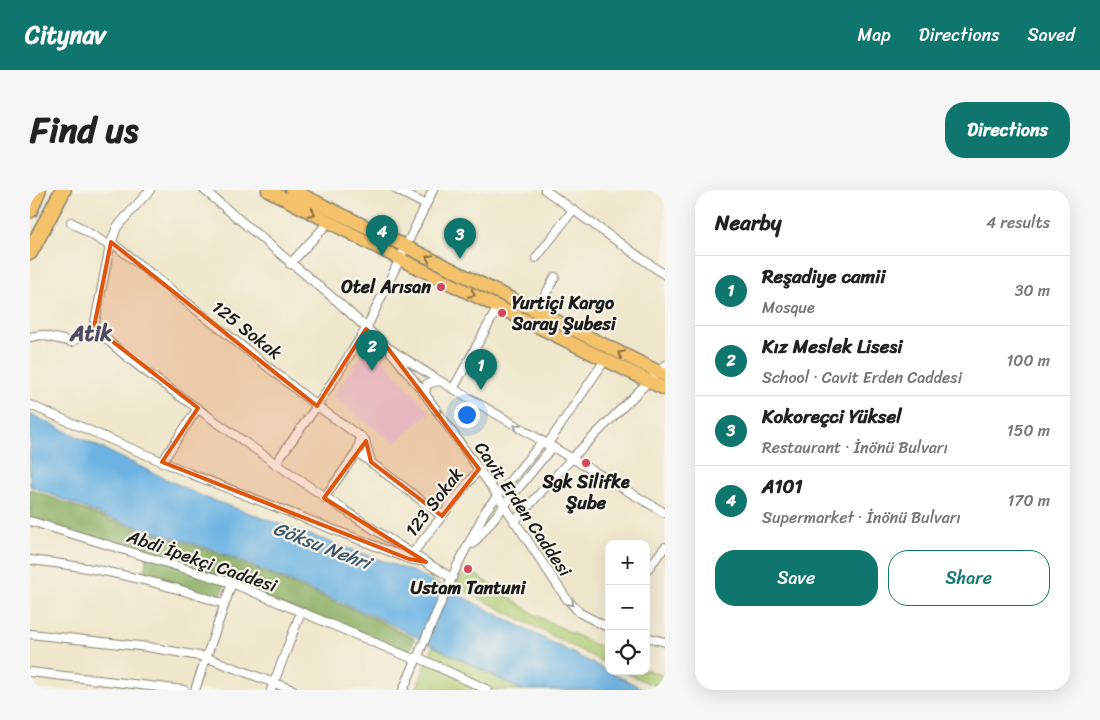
<!DOCTYPE html>
<html lang="en">
<head>
<meta charset="utf-8">
<style>
  :root { --surface:#fff; --page:#f6f6f6; --text:#222; --muted:#767676; --line:#e0e0e0; --accent:#0f766e }
  body { margin:0; font-family:Sriracha,sans-serif; background:var(--page); color:var(--text) }
  .controls { position:absolute; right:15px; bottom:15px; display:grid; overflow:hidden; border-radius:10px; box-shadow:0 5px 20px #0002 }
  .controls button { width:45px; height:45px; display:grid; place-items:center; padding:0; border:0; border-bottom:1px solid var(--line); background:var(--surface); color:var(--text); font:25px sans-serif }
  .you { position:absolute; left:436px; top:224px; width:18px; height:18px; margin:-12px; border:4px solid #fff; border-radius:50%; background:#1a73e8; box-shadow:0 0 0 8px #1a73e833 }
  .badge { display:grid; place-items:center; width:32px; height:32px; border-radius:50%; background:var(--accent); color:#fff; font-size:16px; font-weight:700 }
  .pin { position:absolute; translate:-50% -41px; filter:drop-shadow(0 1px 2px #0008) }
  .pin::after { content:''; position:absolute; top:26px; width:18px; height:15px; background:inherit; clip-path:polygon(0 0,100% 0,50% 100%) }
  .list { margin:0; padding:0; list-style:none }
  h2 { display:flex; justify-content:space-between; align-items:center; height:65px; margin:0; padding:0 20px; font-size:21px }
  h2 small { font-size:16px; font-weight:400; color:var(--muted) }
  .list li { display:grid; grid-template-columns:32px 1fr auto; gap:15px; align-items:center; box-sizing:border-box; height:70px; padding:0 20px; border-top:1px solid var(--line) }
  .list b { display:block; font-size:19px; white-space:nowrap }
  .list p { margin:0; font-size:16px; white-space:nowrap; color:var(--muted) }
  .list em { font-size:16px; font-style:normal; color:var(--muted) }
  .actions { display:flex; gap:10px; padding:15px 20px }
  .actions a { flex:1; padding:11px 0; border:1px solid var(--accent); border-radius:20px; text-align:center; font-size:18px; color:var(--accent) }
  .actions .main { background:var(--accent); color:#fff }
  .icon { flex:none; width:28px; height:28px; fill:none; stroke:currentColor; stroke-width:2; stroke-linecap:round; stroke-linejoin:round }
  .map { position:relative; flex:none; width:635px; height:500px; overflow:hidden; border-radius:20px }
  header { display:flex; align-items:center; gap:30px; box-sizing:border-box; height:70px; padding:0 25px; background:var(--accent); color:#fff }
  header strong { font-size:24px }
  nav { display:flex; gap:28px; margin-inline-start:auto; font-size:18px }
  .intro { display:flex; align-items:center; justify-content:space-between; box-sizing:border-box; height:120px; padding:0 30px }
  h1 { margin:0; font-size:35px }
  .button { padding:12px 22px; border-radius:20px; background:var(--accent); color:#fff; font-size:18px; font-weight:700 }
  main { display:flex; gap:30px; padding:0 30px }
  aside { flex:1; background:var(--surface); border-radius:20px; box-shadow:0 5px 20px #0002 }
  .map>svg:first-child { display:block }
  .built { fill:#ead1ec }
  .green { fill:#afcb71; stroke:#667446 }
  .forest { fill:#8baf63; stroke:#546640 }
  .water { fill:#6cb3e3; stroke:#446880 }
  .lines { fill:none; stroke-linecap:round; stroke-linejoin:round }
  .street-casing { stroke:#868274; stroke-width:10 }
  .primary-casing { stroke:#868274; stroke-width:15 }
  .highway-casing { stroke:#868274; stroke-width:18 }
  .street { stroke:#fff; stroke-width:8 }
  .primary { stroke:#f4c26a; stroke-width:12 }
  .highway { stroke:#f4c26a; stroke-width:15 }
  .oneway { stroke:#886f43 }
  .oneway2 { stroke:#999 }
  .marked { fill:#de560d; fill-opacity:0.2; stroke:#de560d; stroke-width:4; stroke-linejoin:round }
  .poi-dot { fill:#d1495b; stroke:#f7f3e8; stroke-width:2 }
  .labels { text-anchor:middle; stroke-width:4.5; stroke-linejoin:round; paint-order:stroke }
  .poi-label { font-size:18px; font-weight:bold; fill:#1c1c1c; stroke:#f7f3e8 }
  .street-label { font-size:18px; fill:#1c1c1c; stroke:#f7f3e8 }
  .water-label { font-size:19px; font-style:italic; fill:#3c586c; stroke:#f7f3e8 }
  .district-label { font-size:22px; font-weight:bold; fill:#504a60; stroke:#f7f3e8 }
</style>
</head>
<body>
<header>
<strong>Citynav</strong>
<nav><a>Map</a><a>Directions</a><a>Saved</a></nav>
</header>
<div class="intro"><h1>Find us</h1><a class="button">Directions</a></div>
<main>
<div class="map">
<svg width="635" height="500" viewBox="0 0 635 500">
  <rect width="100%" height="100%" fill="#f7f3e8"/>
  <filter id="ink" filterUnits="userSpaceOnUse"><feTurbulence type="fractalNoise" baseFrequency=".02" numOctaves="2"/><feDisplacementMap in="SourceGraphic" scale="10" xChannelSelector="R" yChannelSelector="G"/><feConvolveMatrix kernelMatrix="1 2 1 2 8 2 1 2 1" color-interpolation-filters="sRGB"/></filter>
  <filter id="wash" filterUnits="userSpaceOnUse"><feTurbulence type="fractalNoise" baseFrequency=".0096" numOctaves="4" result="noise"/><feDisplacementMap in="SourceGraphic" scale="20" xChannelSelector="R" yChannelSelector="G"/><feGaussianBlur stdDeviation="1.12" result="paint"/><feColorMatrix in="noise" values="0 0 0 0 0 0 0 0 0 0 0 0 0 0 0 0 0 1.4 0 .05"/><feComposite in="paint" operator="in"/></filter>
  <g filter="url(#wash)">
    <rect width="100%" height="100%" fill="#efe7cc"/>
    <polygon class="built" points="340,154 400,222 365,254 302,207"/>
    <g class="green">
      <polygon points="436,378 507,426 579,461 579,475 426,396"/>
      <polygon points="403,456 492,500 386,500"/>
      <polygon points="616,479 635,487 635,500 591,481 616,481"/>
    </g>
    <polygon class="forest" points="0,299 77,329 185,362 346,429 385,449 379,463 195,393 191,408 114,386 117,364 0,328"/>
    <polygon class="water" points="0,224 174,307 384,382 615,500 492,500 348,428 184,360 76,327 0,296"/>
  </g>
  <g filter="url(#ink)">
    <g class="lines">
      <g class="street-casing">
        <g id="street">
          <path d="M120 0 87 37 80 56 64 137C97 171 139 198 178 226 258 283 338 338 422 388"/>
          <polyline points="174,0 308,112 357,157 405,188 635,323"/>
          <polyline points="367,0 396,15"/>
          <polyline points="515,0 635,85"/>
          <polyline points="41,32 80,56"/>
          <polyline points="81,52 287,216 335,250 341,272"/>
          <polyline points="506,68 543,20"/>
          <polyline points="260,74 299,32"/>
          <polyline points="506,122 525,87"/>
          <polyline points="0,147 11,145 42,152 64,137"/>
          <polyline points="361,162 395,204 470,309 536,408 550,423 579,438"/>
          <polyline points="423,199 468,117"/>
          <polyline points="395,204 397,194 409,191"/>
          <polyline points="0,215 161,284 379,369 390,371"/>
          <polyline points="517,255 575,170"/>
          <polyline points="327,262 412,326"/>
          <polyline points="132,272 168,218"/>
          <polyline points="245,274 287,216 336,139 403,0"/>
          <polyline points="294,308 327,262 331,246"/>
          <polyline points="0,331 202,393 386,470"/>
          <polyline points="484,332 541,269 635,175"/>
          <polyline points="443,354 522,257"/>
          <polyline points="382,364 449,279"/>
          <path d="M0 370C65 377 132 392 194 414"/>
          <polyline points="616,381 635,357"/>
          <polyline points="0,444 118,457 175,467 263,500"/>
          <polyline points="616,447 635,452"/>
          <polyline points="387,467 458,500"/>
          <polyline points="0,482 154,500"/>
          <polyline points="165,500 202,393"/>
          <polyline points="241,500 271,422"/>
          <polyline points="373,500 427,376 456,320 512,252"/>
        </g>
      </g>
      <g class="primary-casing">
        <g id="primary">
          <polyline points="238,0 370,69 635,199"/>
          <polyline points="262,0 635,185"/>
        </g>
      </g>
      <g class="highway-casing">
        <g id="highway">
          <polyline points="0,20 8,0"/>
          <polyline points="0,62 33,0"/>
        </g>
      </g>
      <use href="#street" class="street"/>
      <use href="#primary" class="primary"/>
      <use href="#highway" class="highway"/>
    </g>
    <defs><path id="oneway-chevron" d="M-2-3.5L2.5 0L-2 3.5" fill="none" stroke-width="1.6" stroke-linecap="round" stroke-linejoin="round" transform="scale(1.25)"/></defs>
    <g class="oneway">
      <use href="#oneway-chevron" transform="translate(282 23) rotate(28)"/>
      <use href="#oneway-chevron" transform="translate(399 68) rotate(-154)"/>
      <use href="#oneway-chevron" transform="translate(442 104) rotate(26)"/>
      <use href="#oneway-chevron" transform="translate(591 164) rotate(-154)"/>
    </g>
    <g class="oneway2">
      <use href="#oneway-chevron" transform="translate(408 223) rotate(54)"/>
      <use href="#oneway-chevron" transform="translate(487 237) rotate(-149)"/>
      <use href="#oneway-chevron" transform="translate(541 413) rotate(46)"/>
    </g>
  </g>
  <path class="marked" d="M81 52 287 216 336 139 357 157 449 279 412 326 341 272 336 251 294 308 396 372 379 369 132 272 168 218 64 137Z"/>
  <g class="poi-dot">
    <circle cx="411" cy="97" r="5"/>
    <circle cx="472" cy="123" r="5"/>
    <circle cx="556" cy="273" r="5"/>
    <circle cx="438" cy="379" r="5"/>
  </g>
  <g class="labels">
    <g class="poi-label">
      <text x="401" y="103" text-anchor="end">Otel Arısan</text>
      <text x="482" y="119" text-anchor="start">Yurtiçi Kargo<tspan x="482" dy="21">Saray Şubesi</tspan></text>
      <text x="556" y="298">Sgk Silifke<tspan x="556" dy="21">Şube</tspan></text>
      <text x="438" y="404">Ustam Tantuni</text>
    </g>
    <g class="street-label">
      <text transform="translate(217 140) rotate(38)" y="6">125 Sokak</text>
      <text transform="translate(404 312) rotate(-52)" y="6">123 Sokak</text>
      <text transform="translate(493 319) rotate(56)" y="6">Cavit Erden Caddesi</text>
      <text transform="translate(172 371) rotate(19)" y="6">Abdi İpekçi Caddesi</text>
    </g>
    <g class="water-label">
      <text transform="translate(292 355) rotate(21)" y="7">Göksu Nehri</text>
    </g>
    <g class="district-label">
      <text x="61" y="151">Atik</text>
    </g>
  </g>
</svg>
<div class="controls">
<button>+</button>
<button>−</button>
<button><svg class="icon" aria-label="locate" viewBox="0 0 24 24"><circle cx="12" cy="12" r="6"/><path d="M12 2v4M12 18v4M2 12h4M18 12h4"/></svg></button>
</div>
<div class="you"></div>
<div class="pin badge" style="left:451px;top:200px">1</div>
<div class="pin badge" style="left:342px;top:181px">2</div>
<div class="pin badge" style="left:430px;top:69px">3</div>
<div class="pin badge" style="left:352px;top:66px">4</div>
</div>
<aside>
<h2>Nearby<small>4 results</small></h2>
<ul class="list">
<li><span class="badge">1</span><div><b>Reşadiye camii</b><p>Mosque</p></div><em>30 m</em></li>
<li><span class="badge">2</span><div><b>Kız Meslek Lisesi</b><p>School · Cavit Erden Caddesi</p></div><em>100 m</em></li>
<li><span class="badge">3</span><div><b>Kokoreçci Yüksel</b><p>Restaurant · İnönü Bulvarı</p></div><em>150 m</em></li>
<li><span class="badge">4</span><div><b>A101</b><p>Supermarket · İnönü Bulvarı</p></div><em>170 m</em></li>
</ul>
<div class="actions"><a class="main">Save</a><a>Share</a></div>
</aside>
</main>
</body>
</html>
